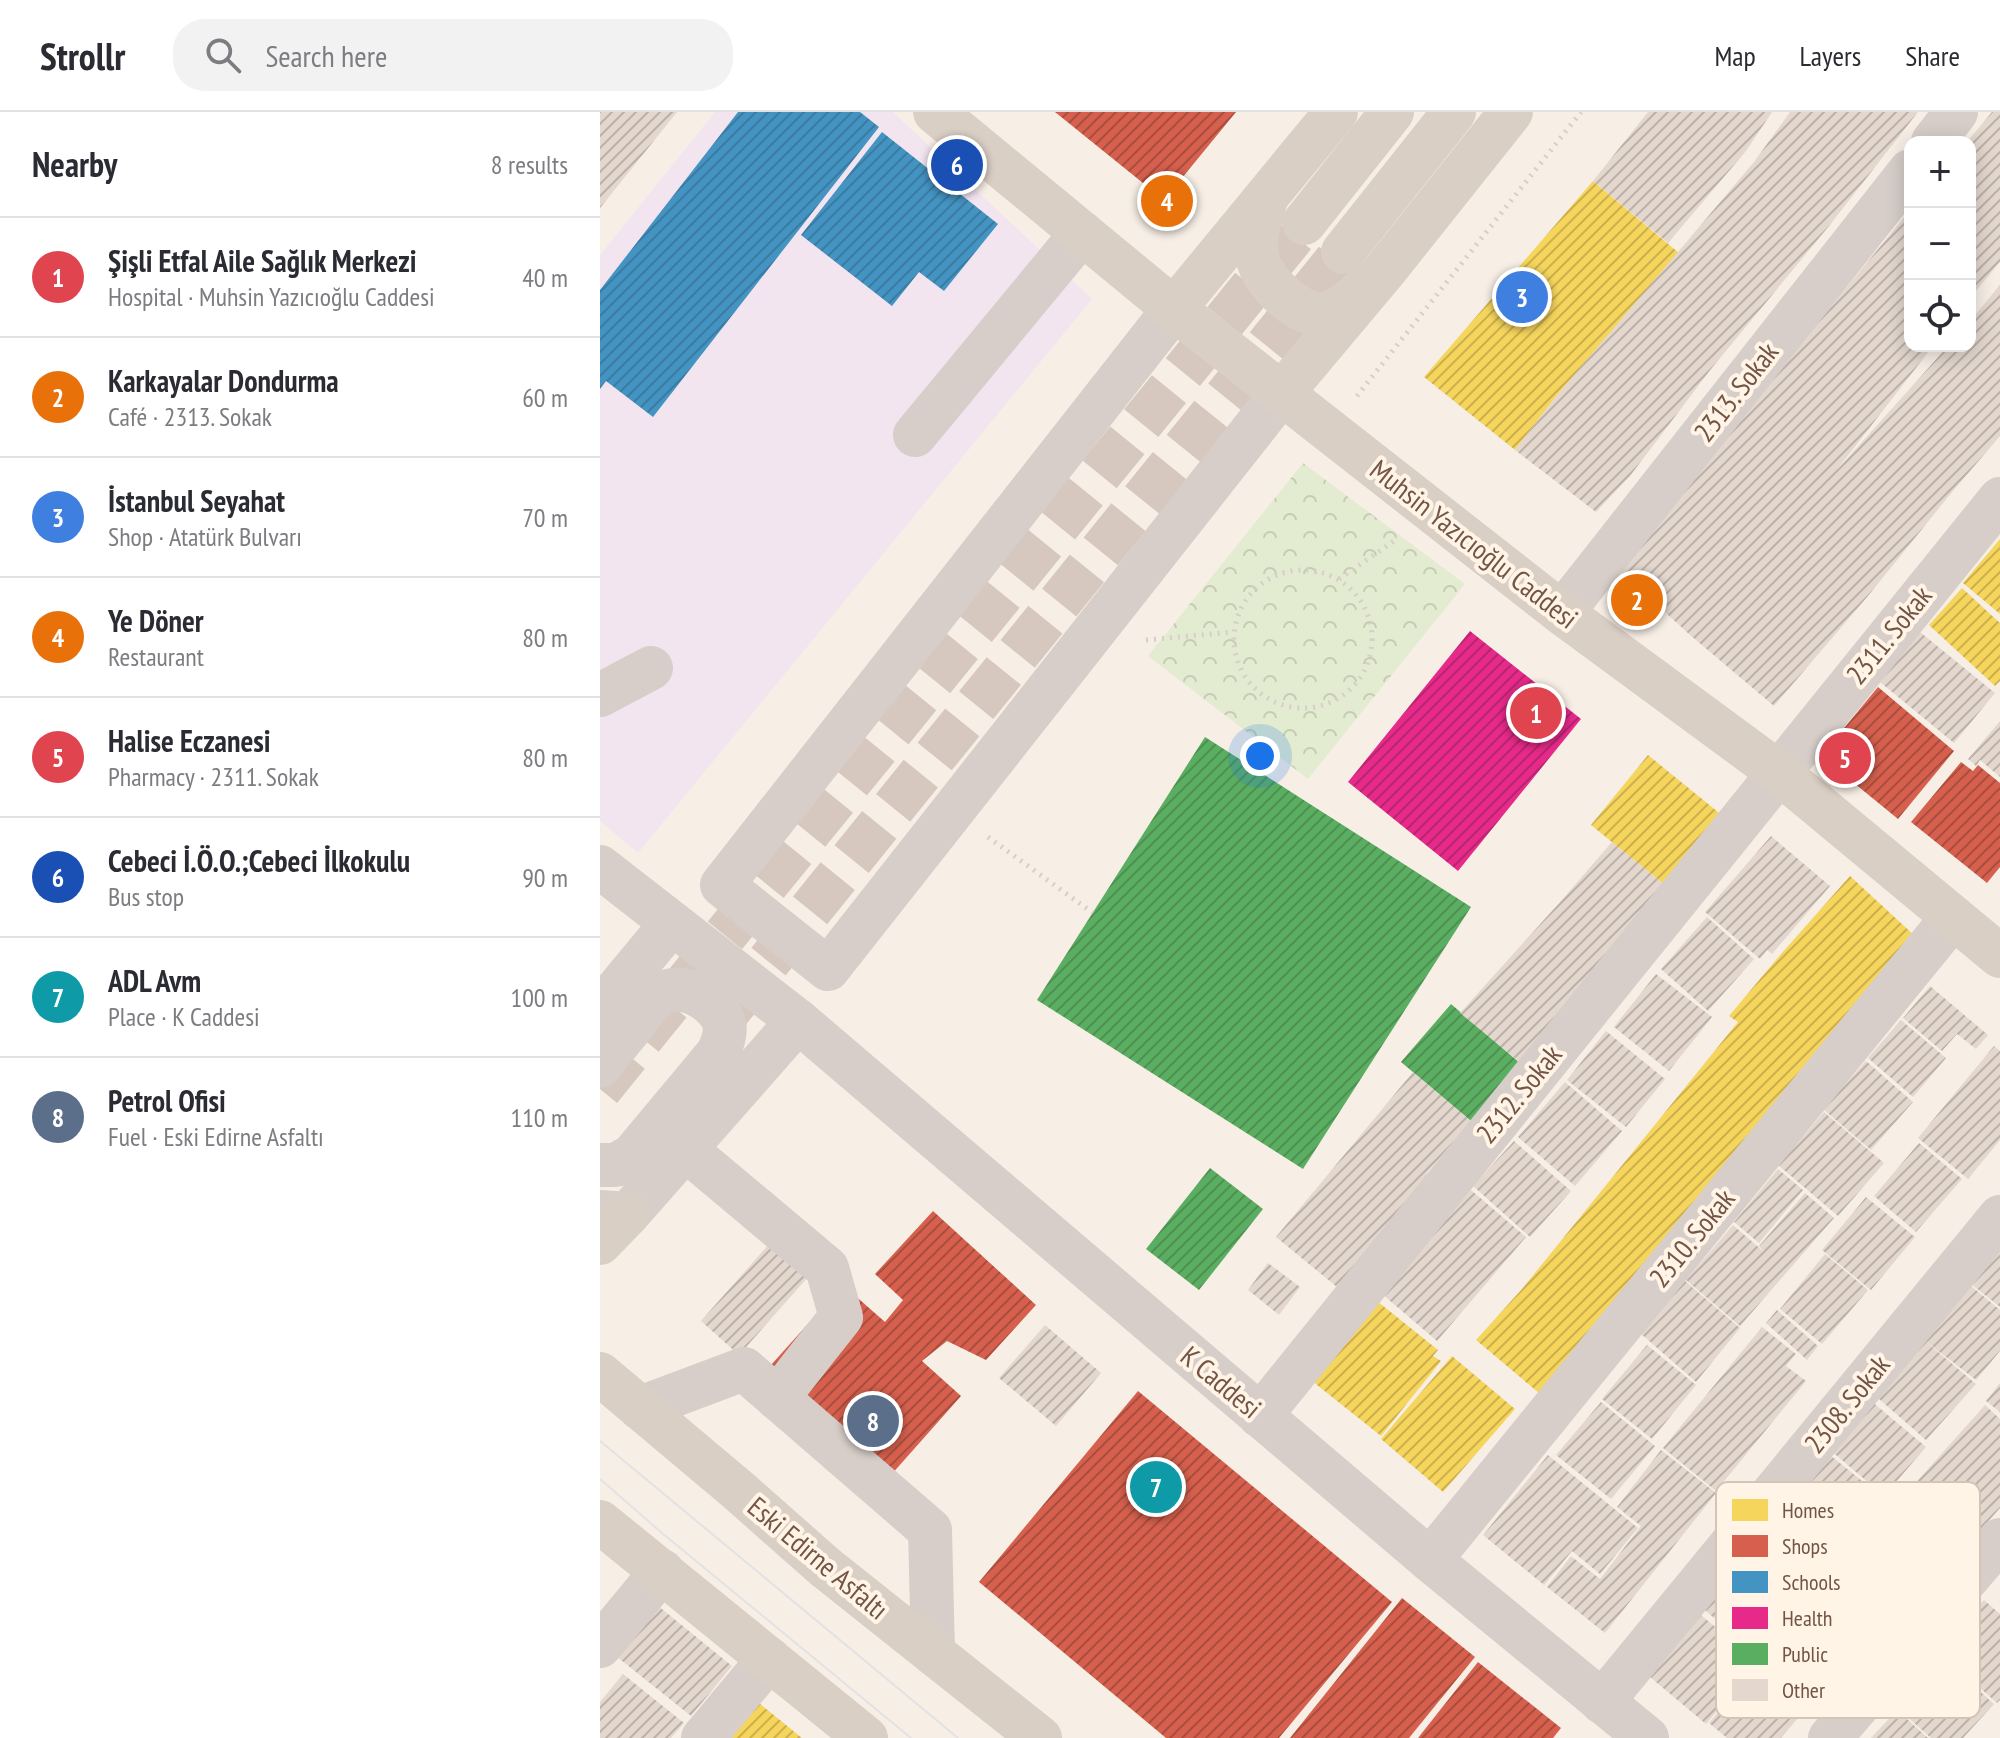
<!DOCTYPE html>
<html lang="en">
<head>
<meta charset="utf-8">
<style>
  :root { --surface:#fff; --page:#f2f2f3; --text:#2b2b33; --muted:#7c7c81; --line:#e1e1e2; --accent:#ea580c }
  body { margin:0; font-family:"PT Sans Narrow",sans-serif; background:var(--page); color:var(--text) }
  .controls { position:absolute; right:24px; top:24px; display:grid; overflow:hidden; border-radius:16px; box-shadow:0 4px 20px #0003 }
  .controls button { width:72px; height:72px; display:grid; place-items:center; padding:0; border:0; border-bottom:2px solid var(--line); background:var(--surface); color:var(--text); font:40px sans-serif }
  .you { position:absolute; left:660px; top:644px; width:28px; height:28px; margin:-20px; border:6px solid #fff; border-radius:50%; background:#1a73e8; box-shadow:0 0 0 12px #1a73e833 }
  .badge { display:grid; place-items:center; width:52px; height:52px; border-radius:50%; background:var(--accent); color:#fff; font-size:26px; font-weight:700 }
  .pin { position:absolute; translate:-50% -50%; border:4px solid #fff; box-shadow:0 2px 8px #0006 }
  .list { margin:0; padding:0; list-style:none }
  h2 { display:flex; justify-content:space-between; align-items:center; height:104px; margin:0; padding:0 32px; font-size:34px }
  h2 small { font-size:26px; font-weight:400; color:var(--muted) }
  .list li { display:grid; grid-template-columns:52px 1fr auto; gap:24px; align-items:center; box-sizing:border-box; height:120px; padding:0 32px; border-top:2px solid var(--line) }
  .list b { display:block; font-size:30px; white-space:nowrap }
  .list p { margin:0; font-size:26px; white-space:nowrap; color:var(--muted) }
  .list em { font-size:26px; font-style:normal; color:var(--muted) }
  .icon { flex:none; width:44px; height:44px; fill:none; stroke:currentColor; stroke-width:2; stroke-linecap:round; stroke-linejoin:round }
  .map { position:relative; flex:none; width:1400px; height:1626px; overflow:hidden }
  header { display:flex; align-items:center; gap:48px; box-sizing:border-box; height:112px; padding:0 40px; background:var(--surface); border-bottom:2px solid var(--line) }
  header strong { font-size:38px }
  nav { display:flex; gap:44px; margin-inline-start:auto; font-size:28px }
  .search { width:560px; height:72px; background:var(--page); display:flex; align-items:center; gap:20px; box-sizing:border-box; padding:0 28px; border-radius:32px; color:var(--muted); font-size:30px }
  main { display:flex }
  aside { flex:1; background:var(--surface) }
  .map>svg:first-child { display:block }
  .education { fill:#f2e5f0 }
  .park { fill:url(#park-crowns) }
  .homes { fill:url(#homes-hatch) }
  .shops { fill:url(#shops-hatch) }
  .schools { fill:url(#schools-hatch) }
  .health { fill:url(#health-hatch) }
  .public { fill:url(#public-hatch) }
  .building { fill:url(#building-hatch) }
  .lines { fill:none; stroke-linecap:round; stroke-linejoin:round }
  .major-tunnel { stroke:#d6c8be; stroke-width:44; stroke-dasharray:44 22; stroke-linecap:butt }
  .path { stroke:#d7cec9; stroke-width:5; stroke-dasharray:2 6; stroke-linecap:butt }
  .minor { stroke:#d7cec9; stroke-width:44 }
  .major { stroke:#dacfc5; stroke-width:44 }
  .tram { stroke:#e3e1e3; stroke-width:2 }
  .labels { text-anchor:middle; stroke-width:8; stroke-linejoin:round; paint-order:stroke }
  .street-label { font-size:28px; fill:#735547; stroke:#fff4e6 }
  .key { fill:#fff4e6; stroke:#d5c4b6; stroke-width:2 }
  .key-label { font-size:22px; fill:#735547 }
</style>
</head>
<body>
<header>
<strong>Strollr</strong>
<div class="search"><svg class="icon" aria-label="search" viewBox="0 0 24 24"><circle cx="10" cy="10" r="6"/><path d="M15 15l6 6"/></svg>Search here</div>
<nav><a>Map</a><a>Layers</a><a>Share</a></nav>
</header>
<main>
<aside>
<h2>Nearby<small>8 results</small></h2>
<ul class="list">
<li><span class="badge" style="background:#e0444e">1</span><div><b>Şişli Etfal Aile Sağlık Merkezi</b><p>Hospital · Muhsin Yazıcıoğlu Caddesi</p></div><em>40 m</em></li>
<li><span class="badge" style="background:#e8710a">2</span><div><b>Karkayalar Dondurma</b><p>Café · 2313. Sokak</p></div><em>60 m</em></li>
<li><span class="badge" style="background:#3f7fe0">3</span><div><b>İstanbul Seyahat</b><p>Shop · Atatürk Bulvarı</p></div><em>70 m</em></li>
<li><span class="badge" style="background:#e8710a">4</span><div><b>Ye Döner</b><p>Restaurant</p></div><em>80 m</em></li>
<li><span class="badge" style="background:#e0444e">5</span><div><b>Halise Eczanesi</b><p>Pharmacy · 2311. Sokak</p></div><em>80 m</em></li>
<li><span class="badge" style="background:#1a4fb4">6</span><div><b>Cebeci İ.Ö.O.;Cebeci İlkokulu</b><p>Bus stop</p></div><em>90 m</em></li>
<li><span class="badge" style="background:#0f9aa8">7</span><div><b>ADL Avm</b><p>Place · K Caddesi</p></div><em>100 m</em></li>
<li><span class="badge" style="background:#5c6f8a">8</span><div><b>Petrol Ofisi</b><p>Fuel · Eski Edirne Asfaltı</p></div><em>110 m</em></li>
</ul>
</aside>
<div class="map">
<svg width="1400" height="1626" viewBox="0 0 1400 1626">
  <defs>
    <pattern id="park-crowns" width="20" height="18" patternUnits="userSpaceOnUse" patternTransform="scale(2)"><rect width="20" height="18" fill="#e3ecd0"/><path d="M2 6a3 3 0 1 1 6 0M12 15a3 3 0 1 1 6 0" fill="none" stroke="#c6ccb4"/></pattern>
    <pattern id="homes-hatch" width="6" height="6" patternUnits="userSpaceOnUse" patternTransform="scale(2)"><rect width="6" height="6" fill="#f6d55c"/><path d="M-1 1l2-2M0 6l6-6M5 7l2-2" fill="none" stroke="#ccb04e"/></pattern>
    <pattern id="shops-hatch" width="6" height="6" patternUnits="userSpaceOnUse" patternTransform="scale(2)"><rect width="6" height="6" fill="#d6604d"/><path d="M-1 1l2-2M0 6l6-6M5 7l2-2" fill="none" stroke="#a94e3f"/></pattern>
    <pattern id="schools-hatch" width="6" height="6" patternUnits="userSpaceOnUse" patternTransform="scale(2)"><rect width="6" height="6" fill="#4393c3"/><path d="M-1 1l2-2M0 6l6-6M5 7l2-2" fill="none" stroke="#3c7ba0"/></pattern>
    <pattern id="health-hatch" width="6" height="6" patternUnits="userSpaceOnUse" patternTransform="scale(2)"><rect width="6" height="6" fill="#e7298a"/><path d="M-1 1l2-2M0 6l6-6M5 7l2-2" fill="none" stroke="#b6256d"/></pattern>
    <pattern id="public-hatch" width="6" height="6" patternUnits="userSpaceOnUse" patternTransform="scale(2)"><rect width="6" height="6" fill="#5aae61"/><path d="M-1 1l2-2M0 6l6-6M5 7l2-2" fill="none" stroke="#4f9052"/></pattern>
    <pattern id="building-hatch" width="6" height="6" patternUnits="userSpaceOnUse" patternTransform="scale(2)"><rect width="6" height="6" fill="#e3d7ce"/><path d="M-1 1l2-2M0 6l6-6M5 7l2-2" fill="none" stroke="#bcb1a9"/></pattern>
  </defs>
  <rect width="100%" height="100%" fill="#f7efe6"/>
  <polygon class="education" points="115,0 293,0 492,187 38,741 0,709 0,143"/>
  <polygon class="park" points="703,351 865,472 708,667 548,544"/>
  <g class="homes">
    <polygon points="993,69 1079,141 958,282 915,338 824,265"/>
    <polygon points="1400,427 1400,502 1363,471"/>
    <polygon points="1362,476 1400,511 1400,569 1395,574 1329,513"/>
    <polygon points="1048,643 1134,713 1077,783 991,713"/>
    <polygon points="1250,764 1315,824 939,1281 876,1228 922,1177 1138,910 1129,904 1181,842"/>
    <polygon points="777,1189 838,1238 833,1244 841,1249 781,1324 712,1269"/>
    <polygon points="852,1244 915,1297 843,1380 781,1327"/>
    <polygon points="159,1591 202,1626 131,1626"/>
  </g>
  <g class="shops">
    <polygon points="455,0 636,0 564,88"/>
    <polygon points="1278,575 1354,639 1298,707 1221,644"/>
    <polygon points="1361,650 1373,659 1378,653 1400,671 1400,755 1387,771 1311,710"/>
    <polygon points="333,1099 436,1193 386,1248 347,1229 322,1249 361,1284 283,1372 162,1263 243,1173 285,1210 303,1188 275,1162"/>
    <polygon points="538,1279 792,1490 679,1626 566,1626 379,1470"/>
    <polygon points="802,1486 875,1545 809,1626 690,1626"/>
    <polygon points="878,1550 961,1616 953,1626 818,1626"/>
  </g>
  <g class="schools">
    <polygon points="138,0 260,0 279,15 53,305 6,269 0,277 0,178"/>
    <polygon points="282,20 398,112 344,179 319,160 292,194 201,123"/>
  </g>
  <polygon class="health" points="870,519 981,607 858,759 748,670"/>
  <g class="public">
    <polygon points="605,625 871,795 703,1057 437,888"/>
    <polygon points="851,892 921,952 871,1009 801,950"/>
    <polygon points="610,1056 663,1097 599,1178 546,1137"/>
  </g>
  <g class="building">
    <polygon points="0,0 77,0 0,96"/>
    <polygon points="1048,0 1172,0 1146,39 1068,131 993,69"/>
    <polygon points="1190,0 1318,0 1229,114 1111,257 1030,364 996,400 915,338 958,282 1154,50"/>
    <polygon points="1392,0 1400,0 1400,150 1370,186 1370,30 1367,30"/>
    <polygon points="1310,98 1310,234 1333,234 1236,359 1348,234 1370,234 1370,209 1400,173 1400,324 1352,380 1268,484 1174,594 1090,523 1010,450 1147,297"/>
    <polygon points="1320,520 1395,581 1354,631 1280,570"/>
    <polygon points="1400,609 1400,665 1380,648 1376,654 1368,647"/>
    <polygon points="1171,724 1230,774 1172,842 1167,838 1160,847 1105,800"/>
    <polygon points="1012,730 1067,775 928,957 860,901 961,789"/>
    <polygon points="1107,805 1154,847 1108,899 1061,857"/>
    <polygon points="1056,862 1112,905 1069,959 1014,915"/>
    <polygon points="1330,874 1388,923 1376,937 1357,922 1342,939 1303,906"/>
    <polygon points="1301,908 1346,946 1313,985 1268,946"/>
    <polygon points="1006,919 1065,967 1026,1015 967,968"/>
    <polygon points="1394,934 1400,939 1400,1028 1368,1067 1318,1026"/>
    <polygon points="1266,949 1313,990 1271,1038 1223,997"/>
    <polygon points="813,960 871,1009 826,1062 833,1067 743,1180 676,1125"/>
    <polygon points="965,970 1022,1019 975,1074 918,1025"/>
    <polygon points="1224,1000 1284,1051 1238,1104 1178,1053"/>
    <polygon points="914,1029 971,1079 930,1125 873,1074"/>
    <polygon points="1319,1031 1362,1067 1316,1120 1274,1084"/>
    <polygon points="1178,1057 1203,1078 1159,1131 1134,1110"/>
    <polygon points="871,1078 926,1125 837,1229 782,1182"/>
    <polygon points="1205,1081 1234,1106 1140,1214 1086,1168 1133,1113 1164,1140 1159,1134"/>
    <polygon points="1266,1085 1315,1125 1271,1178 1222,1138"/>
    <polygon points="178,1122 216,1156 139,1243 101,1209"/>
    <polygon points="1400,1125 1400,1195 1366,1168"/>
    <polygon points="1225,1142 1268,1178 1222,1232 1180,1197"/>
    <polygon points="668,1151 700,1175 679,1203 648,1178"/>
    <polygon points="1364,1168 1400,1198 1400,1239 1376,1268 1324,1228 1376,1272 1326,1328 1271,1280"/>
    <polygon points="1085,1169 1140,1216 1096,1270 1040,1221"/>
    <polygon points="1177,1198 1218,1234 1207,1248 1166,1211"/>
    <polygon points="445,1213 501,1261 456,1314 399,1266"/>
    <polygon points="1162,1215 1196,1242 1186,1254 1206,1269 1116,1379 1063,1336"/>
    <polygon points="1047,1233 1096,1273 1052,1327 1002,1287"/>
    <polygon points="1400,1271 1400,1300 1386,1289"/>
    <polygon points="1270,1288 1326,1335 1284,1384 1229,1337"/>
    <polygon points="1001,1290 1055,1334 1011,1387 956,1343"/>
    <polygon points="1385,1293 1400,1307 1400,1396 1347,1456 1287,1403"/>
    <polygon points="1061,1338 1116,1381 1005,1521 947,1475 971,1444 1000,1467 1041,1414 1017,1395"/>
    <polygon points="1225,1339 1282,1385 1210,1472 1153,1426"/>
    <polygon points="948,1343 1038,1416 1000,1462 972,1439 944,1473 883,1423"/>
    <polygon points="1155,1429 1206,1473 1201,1477 1210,1484 1158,1544 1099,1493"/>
    <polygon points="1245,1462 1289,1499 1181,1626 1127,1626 1109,1611 1214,1488 1219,1492"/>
    <polygon points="1384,1488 1400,1502 1400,1588 1397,1591 1338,1539"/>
    <polygon points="57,1493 132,1554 91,1604 16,1544"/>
    <polygon points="1096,1499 1158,1550 1106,1612 1044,1560"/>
    <polygon points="1340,1543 1394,1592 1363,1626 1331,1626 1295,1594"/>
    <polygon points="23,1562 84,1611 71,1626 0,1626 0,1590"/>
    <polygon points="1297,1598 1328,1626 1271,1626"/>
  </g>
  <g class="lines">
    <g class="major-tunnel">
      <polyline points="127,901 743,140"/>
      <polyline points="0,977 704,111"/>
    </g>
    <g class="path">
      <polyline points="757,284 981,0"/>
      <circle cx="703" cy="527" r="69"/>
      <polyline points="739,467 794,429"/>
      <polyline points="546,528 633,520"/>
      <polyline points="388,725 493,801"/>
    </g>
    <g class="minor">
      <polyline points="1333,30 1356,0"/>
      <polyline points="574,197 122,773 228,857 681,282"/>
      <polyline points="315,323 482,121"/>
      <polyline points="962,501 1310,59"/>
      <polyline points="0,583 51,556"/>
      <polyline points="0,755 198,909 830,1448 1047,1626"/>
      <polyline points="0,898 72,811"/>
      <path d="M0 954C12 939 23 925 35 911 41 903 47 893 55 887 74 870 99 879 115 896 129 910 126 924 118 941L32 1044 16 1053H0"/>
      <polyline points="85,1037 227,1156 241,1205 177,1286"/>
      <polyline points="0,1100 28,1102 198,909"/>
      <polyline points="40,1296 144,1257 330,1418 333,1541"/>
      <polyline points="660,1304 1400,387"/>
      <polyline points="830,1448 1353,805"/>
      <polyline points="0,1534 62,1459"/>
      <polyline points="1002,1590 1400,1105"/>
      <polyline points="103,1626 169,1547"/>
      <polyline points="1230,1626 1400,1428"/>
    </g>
    <g class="major">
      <polyline points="335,0 574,197 962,501 1178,660 1400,844"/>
      <path d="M666 87C660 107 653 127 658 148 664 170 697 203 721 202 738 201 751 188 763 177"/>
      <polyline points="704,111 792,0"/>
      <polyline points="743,140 854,0"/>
      <polyline points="574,197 736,0"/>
      <polyline points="681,282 786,157 911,0"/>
      <polyline points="0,1131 28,1102"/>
      <polyline points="0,1262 139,1379 225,1455 440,1626"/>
      <polyline points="0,1410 266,1626"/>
    </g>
    <g class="tram">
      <polyline points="0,1329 358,1626"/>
      <polyline points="0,1367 62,1421 311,1626"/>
    </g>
  </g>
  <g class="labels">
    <g class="street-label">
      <text transform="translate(1136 280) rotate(-52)" y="10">2313. Sokak</text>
      <text transform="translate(874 432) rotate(38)" y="10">Muhsin Yazıcıoğlu Caddesi</text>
      <text transform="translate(1289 523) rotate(-51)" y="10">2311. Sokak</text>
      <text transform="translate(919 982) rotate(-51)" y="10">2312. Sokak</text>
      <text transform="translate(1092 1126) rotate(-51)" y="10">2310. Sokak</text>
      <text transform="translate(621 1270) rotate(40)" y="10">K Caddesi</text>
      <text transform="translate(1247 1292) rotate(-51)" y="10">2308. Sokak</text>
      <text transform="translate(218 1446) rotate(40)" y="10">Eski Edirne Asfaltı</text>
    </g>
  </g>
  <rect x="1116" y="1370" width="264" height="236" rx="12" class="key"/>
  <rect x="1132" y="1387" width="36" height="22" fill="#f6d55c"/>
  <rect x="1132" y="1423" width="36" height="22" fill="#d6604d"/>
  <rect x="1132" y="1459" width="36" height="22" fill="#4393c3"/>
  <rect x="1132" y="1495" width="36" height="22" fill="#e7298a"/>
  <rect x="1132" y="1531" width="36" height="22" fill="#5aae61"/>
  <rect x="1132" y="1567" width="36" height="22" fill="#e3d7ce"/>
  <g class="key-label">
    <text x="1182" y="1406">Homes</text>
    <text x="1182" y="1442">Shops</text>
    <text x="1182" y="1478">Schools</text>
    <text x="1182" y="1514">Health</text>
    <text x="1182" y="1550">Public</text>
    <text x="1182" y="1586">Other</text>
  </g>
</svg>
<div class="controls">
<button>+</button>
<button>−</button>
<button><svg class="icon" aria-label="locate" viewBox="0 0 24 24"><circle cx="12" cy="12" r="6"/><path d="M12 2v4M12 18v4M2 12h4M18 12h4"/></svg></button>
</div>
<div class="you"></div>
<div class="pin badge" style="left:936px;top:601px;background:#e0444e">1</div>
<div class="pin badge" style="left:1037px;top:488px;background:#e8710a">2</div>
<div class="pin badge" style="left:922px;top:185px;background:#3f7fe0">3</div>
<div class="pin badge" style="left:567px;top:89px;background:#e8710a">4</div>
<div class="pin badge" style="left:1245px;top:646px;background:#e0444e">5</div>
<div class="pin badge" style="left:357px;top:53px;background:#1a4fb4">6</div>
<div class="pin badge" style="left:556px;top:1375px;background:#0f9aa8">7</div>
<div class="pin badge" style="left:273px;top:1309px;background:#5c6f8a">8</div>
</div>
</main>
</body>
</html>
